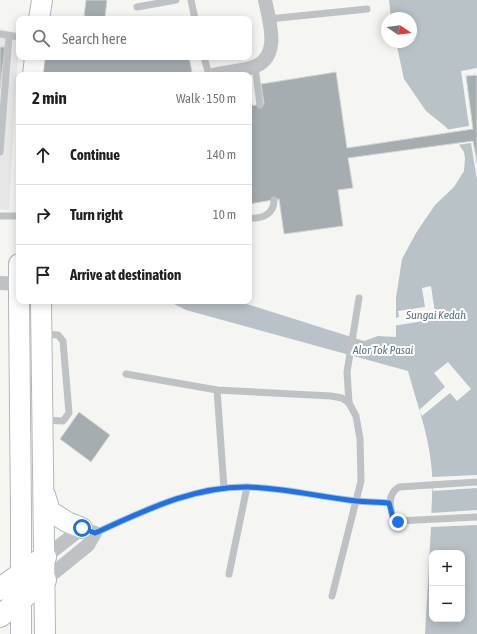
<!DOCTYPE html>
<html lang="en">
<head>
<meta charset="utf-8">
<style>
  :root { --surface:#fff; --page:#f2f2f2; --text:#202124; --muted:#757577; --line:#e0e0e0 }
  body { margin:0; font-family:"Asap Condensed",sans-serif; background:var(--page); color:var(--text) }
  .controls { position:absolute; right:12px; bottom:12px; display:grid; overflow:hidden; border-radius:8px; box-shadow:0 2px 10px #0003 }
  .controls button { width:36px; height:36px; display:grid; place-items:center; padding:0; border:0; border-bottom:1px solid var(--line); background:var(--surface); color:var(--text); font:20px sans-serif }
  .compass { position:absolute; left:381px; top:12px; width:36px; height:36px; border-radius:50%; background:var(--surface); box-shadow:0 2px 10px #0003; rotate:103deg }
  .stop { position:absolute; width:12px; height:12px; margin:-9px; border:3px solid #1a73e8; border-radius:50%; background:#fff }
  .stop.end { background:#1a73e8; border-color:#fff; box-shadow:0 1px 4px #0008 }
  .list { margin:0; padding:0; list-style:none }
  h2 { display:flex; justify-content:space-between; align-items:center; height:52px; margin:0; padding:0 16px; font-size:17px }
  h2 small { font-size:13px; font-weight:400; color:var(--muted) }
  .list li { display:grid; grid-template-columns:26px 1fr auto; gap:12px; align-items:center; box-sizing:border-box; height:60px; padding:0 16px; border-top:1px solid var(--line) }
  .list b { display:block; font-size:15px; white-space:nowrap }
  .list em { font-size:13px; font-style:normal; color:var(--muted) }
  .icon { flex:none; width:22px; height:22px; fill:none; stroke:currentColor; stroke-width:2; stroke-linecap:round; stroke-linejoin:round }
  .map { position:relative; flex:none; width:477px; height:634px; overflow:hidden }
  .search { position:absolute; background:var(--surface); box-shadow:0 2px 10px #0003; left:16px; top:16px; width:236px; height:44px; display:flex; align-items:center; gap:10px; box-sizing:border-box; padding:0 14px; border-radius:8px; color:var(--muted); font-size:15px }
  .panel { position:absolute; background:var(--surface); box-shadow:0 2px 10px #0003; left:16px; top:72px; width:236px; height:232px; border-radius:8px }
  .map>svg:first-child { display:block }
  .built { fill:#e5e6e5 }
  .water { fill:#b9c2c7; fill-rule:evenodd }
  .pier { fill:#f5f5f2 }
  .building { fill:#a6adb1; stroke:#d6d6d4 }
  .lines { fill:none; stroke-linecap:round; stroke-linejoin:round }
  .secondary-casing { stroke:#b3b7bb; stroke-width:22 }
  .primary-casing { stroke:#b2b6b9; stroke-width:24 }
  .service { stroke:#bec2c5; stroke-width:7 }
  .minor { stroke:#bec2c5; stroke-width:14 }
  .secondary { stroke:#fff; stroke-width:20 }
  .primary { stroke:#fff; stroke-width:22 }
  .route { stroke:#1a73e8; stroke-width:5 }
  .labels { text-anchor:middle; stroke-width:4; stroke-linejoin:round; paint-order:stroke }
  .water-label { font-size:12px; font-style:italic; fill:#63757c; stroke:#fff }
</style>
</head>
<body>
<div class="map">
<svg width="477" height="634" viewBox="0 0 477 634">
  <rect width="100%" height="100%" fill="#f5f5f2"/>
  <polygon class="built" points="0,29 19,33 9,210 0,209"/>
  <path class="water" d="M389 0H477V634H425L431 527C431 506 434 485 431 463 428 432 416 401 408 371L186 310 168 301H237L364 341 378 336 396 337V298L402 259 416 233 435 205 454 187 464 171 465 158 464 152 460 146 446 127 426 111 404 79 396 42H411V18H391ZM432 553H462V619H432Z"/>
  <g class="pier">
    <polygon points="477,68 477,180 471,143 457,145 445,130 469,126 461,71"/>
    <polygon points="431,286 436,319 393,326 393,319 399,317 398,311 425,307 422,288"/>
    <polygon points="448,362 471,389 457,401 450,393 422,416 419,410 445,387 434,373"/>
    <polygon points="477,475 477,488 433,491 432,477"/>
    <polygon points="477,510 477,525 431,527 431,513"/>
  </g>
  <g class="building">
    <polygon points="86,0 107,0 105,18 84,16"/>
    <polygon points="0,47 5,47 0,89"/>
    <polygon points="43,57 189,57 192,72 166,75 41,75"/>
    <polygon points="336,72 347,148 473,129 466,76 477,75 477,163 473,141 348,158 353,188 338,190 343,226 284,234 279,199 249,204 249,106 264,104 261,84"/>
    <polygon points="79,412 110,435 91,462 60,439"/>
  </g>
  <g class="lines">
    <g class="secondary-casing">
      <g id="secondary">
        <polyline points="39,19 42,0"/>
        <polyline points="33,75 35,57"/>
        <polyline points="19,264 19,300"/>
        <polyline points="19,301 21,514 21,634"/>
        <polyline points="41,301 45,634"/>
        <polyline points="45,495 50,511 67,522 82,528"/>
      </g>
    </g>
    <g class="primary-casing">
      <g id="primary">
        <polyline points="0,589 45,557"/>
        <polyline points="0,616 45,580"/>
      </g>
    </g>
    <g class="service">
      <polyline points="191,0 195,19"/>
      <polyline points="137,7 176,0"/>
      <polyline points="269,19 367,9"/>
      <polyline points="0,34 19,37"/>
      <polyline points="204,57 209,75"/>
      <polyline points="255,66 260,105"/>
      <polyline points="0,152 9,36"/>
      <polyline points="0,216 19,216"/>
      <path d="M249 218C261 219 274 215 274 200"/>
      <polyline points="42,334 58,335 63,341 69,413 63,421 44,420"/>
      <polyline points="126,374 217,390 331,396 342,398 349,403 356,416 360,439 361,481 332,596"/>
      <polyline points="217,390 224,488"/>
      <polyline points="349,403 347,372 359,298"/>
      <path d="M477 482 399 487C387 494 390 507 393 518L397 521 477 517"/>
      <path d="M95 533C144 511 193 486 248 487 284 488 320 497 356 501 367 502 378 502 389 503"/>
      <polyline points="229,574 247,487"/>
    </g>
    <g class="minor">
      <path d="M213 75C226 72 244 71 256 66 281 55 269 20 265 0"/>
      <polyline points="0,283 19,284"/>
      <polyline points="45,557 82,528 95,533 88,545 45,580"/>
    </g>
    <use href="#secondary" class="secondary"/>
    <use href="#primary" class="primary"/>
  </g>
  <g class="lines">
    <path class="route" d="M82 528 95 533C144 511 193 486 248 487 284 488 320 497 356 501 367 502 378 502 389 503L393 518 398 522"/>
  </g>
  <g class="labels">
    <g class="water-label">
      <text x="436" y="319">Sungai Kedah</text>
      <text x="383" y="354">Alor Tok Pasai</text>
    </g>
  </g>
</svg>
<div class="controls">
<button>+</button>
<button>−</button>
</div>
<svg class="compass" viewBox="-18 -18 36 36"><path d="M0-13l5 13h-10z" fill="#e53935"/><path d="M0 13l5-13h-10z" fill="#757577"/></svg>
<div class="stop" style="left:82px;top:528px"></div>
<div class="stop end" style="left:398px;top:522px"></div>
<div class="search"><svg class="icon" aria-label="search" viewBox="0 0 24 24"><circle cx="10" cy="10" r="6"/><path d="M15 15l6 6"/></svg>Search here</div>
<section class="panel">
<h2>2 min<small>Walk · 150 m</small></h2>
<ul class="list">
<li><svg class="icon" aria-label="ahead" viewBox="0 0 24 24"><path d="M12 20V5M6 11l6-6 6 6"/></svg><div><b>Continue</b></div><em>140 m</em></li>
<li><svg class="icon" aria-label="right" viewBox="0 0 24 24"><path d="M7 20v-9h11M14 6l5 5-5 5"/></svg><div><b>Turn right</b></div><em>10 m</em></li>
<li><svg class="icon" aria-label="arrive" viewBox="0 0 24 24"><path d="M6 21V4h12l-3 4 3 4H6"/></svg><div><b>Arrive at destination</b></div></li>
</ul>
</section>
</div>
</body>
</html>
